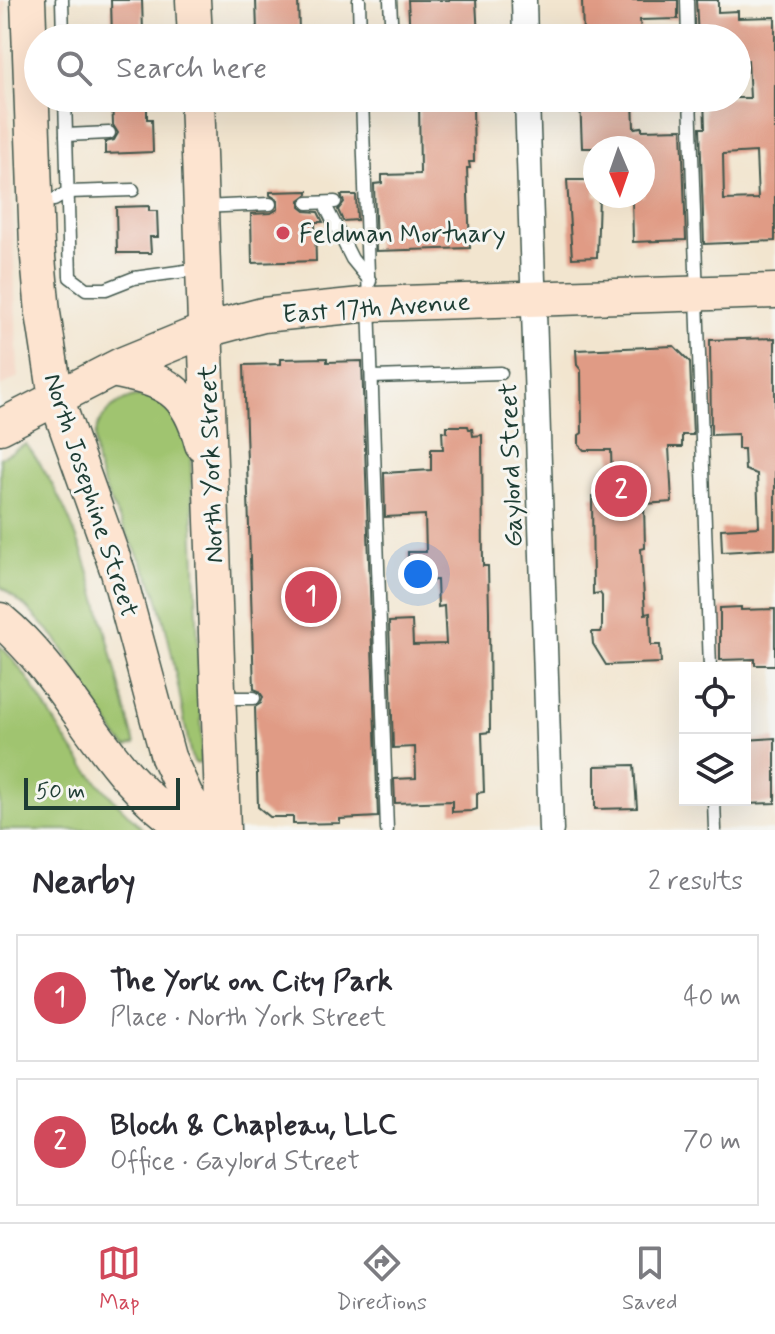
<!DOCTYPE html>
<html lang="en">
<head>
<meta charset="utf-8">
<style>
  :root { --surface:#fff; --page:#f7f7f7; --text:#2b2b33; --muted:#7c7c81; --line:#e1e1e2; --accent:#d1495b }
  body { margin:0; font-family:Mynerve,sans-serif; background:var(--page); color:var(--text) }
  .controls { position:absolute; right:24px; bottom:24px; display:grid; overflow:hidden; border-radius:0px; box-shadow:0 8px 32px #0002 }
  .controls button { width:72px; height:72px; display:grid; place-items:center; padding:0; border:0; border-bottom:2px solid var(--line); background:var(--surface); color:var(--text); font:40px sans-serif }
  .compass { position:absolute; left:583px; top:136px; width:72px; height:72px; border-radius:50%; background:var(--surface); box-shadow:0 8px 32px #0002; rotate:178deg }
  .scale { position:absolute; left:24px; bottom:20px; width:156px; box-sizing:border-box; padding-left:8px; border:4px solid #1f3d34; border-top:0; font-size:22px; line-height:28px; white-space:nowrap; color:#1f3d34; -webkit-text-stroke:6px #f6f6f2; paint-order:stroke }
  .you { position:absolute; left:418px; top:574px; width:28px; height:28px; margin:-20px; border:6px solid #fff; border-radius:50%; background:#1a73e8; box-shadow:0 0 0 12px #1a73e833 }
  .badge { display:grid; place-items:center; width:52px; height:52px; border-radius:50%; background:var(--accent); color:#fff; font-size:26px; font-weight:700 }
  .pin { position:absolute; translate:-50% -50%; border:4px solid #fff; box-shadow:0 2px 8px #0006 }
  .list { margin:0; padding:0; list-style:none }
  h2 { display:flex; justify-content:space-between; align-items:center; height:104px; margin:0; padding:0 32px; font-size:34px }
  h2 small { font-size:26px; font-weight:400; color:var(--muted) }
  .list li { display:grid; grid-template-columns:52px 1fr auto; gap:24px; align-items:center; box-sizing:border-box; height:128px; margin:0 16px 16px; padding:0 16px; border:2px solid var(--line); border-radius:0px }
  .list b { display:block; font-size:30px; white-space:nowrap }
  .list p { margin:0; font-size:26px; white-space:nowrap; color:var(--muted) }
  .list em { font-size:26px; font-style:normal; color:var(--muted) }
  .icon { flex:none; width:44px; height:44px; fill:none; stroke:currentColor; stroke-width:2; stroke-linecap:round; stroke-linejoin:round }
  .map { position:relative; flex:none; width:775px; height:830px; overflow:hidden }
  .search { position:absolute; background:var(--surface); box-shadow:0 8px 32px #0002; left:24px; right:24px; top:24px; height:88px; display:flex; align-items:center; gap:20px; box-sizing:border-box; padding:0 28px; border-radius:44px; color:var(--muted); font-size:30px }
  .sheet { height:392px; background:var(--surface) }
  nav { display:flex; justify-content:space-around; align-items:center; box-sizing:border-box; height:112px; border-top:2px solid var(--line); background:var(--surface); font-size:22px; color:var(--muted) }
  nav a { display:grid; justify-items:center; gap:4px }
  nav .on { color:var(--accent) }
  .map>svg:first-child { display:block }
  .built { fill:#f4d3c0 }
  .green { fill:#a0c46f; stroke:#608052; stroke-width:2 }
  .building { fill:#e09b85; fill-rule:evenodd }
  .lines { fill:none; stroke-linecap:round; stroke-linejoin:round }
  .lane-casing { stroke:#3f564b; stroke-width:15 }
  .street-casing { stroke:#3f564b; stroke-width:27 }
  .secondary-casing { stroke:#3f564b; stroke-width:37 }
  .lane { stroke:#fff; stroke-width:12 }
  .street { stroke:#fff; stroke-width:24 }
  .secondary { stroke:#fde4d0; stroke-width:34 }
  .poi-dot { fill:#d1495b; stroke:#f6f6f2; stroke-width:3 }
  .labels { text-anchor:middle; stroke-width:6; stroke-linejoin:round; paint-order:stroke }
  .poi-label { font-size:26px; fill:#1f3d34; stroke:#f6f6f2; text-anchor:start }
  .street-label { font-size:26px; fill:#1f3d34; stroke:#f6f6f2 }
</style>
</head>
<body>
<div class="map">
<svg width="775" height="830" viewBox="0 0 775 830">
  <rect width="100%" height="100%" fill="#f6f6f2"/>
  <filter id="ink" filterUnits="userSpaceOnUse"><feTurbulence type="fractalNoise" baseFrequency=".0125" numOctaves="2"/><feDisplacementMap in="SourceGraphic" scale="16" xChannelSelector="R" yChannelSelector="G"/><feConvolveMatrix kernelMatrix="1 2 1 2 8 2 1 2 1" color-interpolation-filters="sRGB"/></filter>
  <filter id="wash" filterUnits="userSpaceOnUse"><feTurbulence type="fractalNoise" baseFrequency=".006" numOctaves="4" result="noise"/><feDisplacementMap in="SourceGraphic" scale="32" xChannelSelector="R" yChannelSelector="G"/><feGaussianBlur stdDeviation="1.8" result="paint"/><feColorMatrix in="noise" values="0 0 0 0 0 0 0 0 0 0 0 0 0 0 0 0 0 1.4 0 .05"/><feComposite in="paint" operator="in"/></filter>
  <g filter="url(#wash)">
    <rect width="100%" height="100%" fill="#f2e5cf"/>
    <polygon class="built" points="0,0 5,0 18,377 0,387"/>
    <g class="green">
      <path d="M134 397H154L170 403 190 444 202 740 200 763H195L191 756C180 702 173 646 156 593 140 548 92 489 95 439 96 418 114 402 134 397Z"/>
      <path d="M26 444C90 527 107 646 135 744L126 747 117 737 55 637 27 608 0 586V458Z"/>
      <path d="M0 646C34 678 50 720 78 757 97 784 121 807 144 830H0Z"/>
    </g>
    <g id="blocks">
      <g class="building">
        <polygon points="111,0 142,0 143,32 139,32 139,38 112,38"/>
        <polygon points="256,0 298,0 299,31 257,32"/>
        <polygon points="408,0 476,0 478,38 410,38"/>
        <polygon points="582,0 678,0 678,19 640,20 641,34 629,35 629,38 583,38"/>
        <path d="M696 0H718V12L738 11V18L775 17V241L704 244 700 128H705L704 98H750L748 60 737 61V38H698ZM756 152 758 199 724 200 723 154Z"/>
        <polygon points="112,98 147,98 147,119 152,119 153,152 105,154 105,142 114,140 118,133 113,125"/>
        <polygon points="580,98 633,98 634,128 642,127 642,130 682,129 686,240 633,242 632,196 643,196 643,148 582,148"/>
        <polygon points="449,99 449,105 473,104 474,162 469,162 470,168 467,168 470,248 376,251 374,184 382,183 382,175 420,174 419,100"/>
        <polygon points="567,180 595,180 595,196 599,196 597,257 572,258"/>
        <polygon points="308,191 308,194 300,200 300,207 305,211 318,212 323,222 315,222 316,261 252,263 251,214 271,213 278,209 278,200 270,195 270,192"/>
        <polygon points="341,195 356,195 357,220 343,221 338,210 344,202"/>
        <polygon points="149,206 149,211 157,211 158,237 150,237 151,253 117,253 116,207"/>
        <polygon points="775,338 775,549 722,552 721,529 759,527 757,474 745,470 744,449 738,449 738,434 711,435 710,340"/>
        <polygon points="674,346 690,362 693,435 682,435 682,447 669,447 672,502 644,504 645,548 641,549 645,614 650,613 651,645 660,645 661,663 606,665 593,644 592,632 601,632 602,629 602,596 600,593 593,594 592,496 599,496 598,482 612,481 611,450 584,450 579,445 579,435 582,433 581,370 577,365 576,350"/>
        <polygon points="327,358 327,362 362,361 378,817 340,819 340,823 293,824 293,817 270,817 258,807 255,707 261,703 263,697 259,691 254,689 244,365 281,364 281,359"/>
        <polygon points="447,426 468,426 469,429 472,429 473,436 482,435 483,566 488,566 489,613 490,732 482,733 484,792 477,793 477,809 471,811 452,812 452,801 395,803 394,779 416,778 415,747 393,748 389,622 412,621 413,645 446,644 444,606 438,607 437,580 409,581 408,552 426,552 425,515 385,517 384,473 431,470 431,449 443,449 442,431 447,432"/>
        <polygon points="741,607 741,610 775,609 775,665 755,665 755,659 720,660 720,608"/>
        <polygon points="775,738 775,803 745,804 745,740"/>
        <polygon points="634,765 637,808 595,809 595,766"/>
      </g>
    </g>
  </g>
  <g filter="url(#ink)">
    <use href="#blocks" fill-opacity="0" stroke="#3f564b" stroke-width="2"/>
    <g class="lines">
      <g class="lane-casing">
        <g id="lane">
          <polyline points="62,0 63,38"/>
          <polyline points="359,0 360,38"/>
          <polyline points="390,0 392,38"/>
          <polyline points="687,0 688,38"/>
          <polyline points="65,98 70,277 86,289 106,289 134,278 200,269"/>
          <polyline points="362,98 387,830"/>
          <polyline points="690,98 710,668"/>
          <polyline points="66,135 109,133"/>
          <polyline points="38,199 54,200 68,192 133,190"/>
          <polyline points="308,203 335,202"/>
          <polyline points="324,203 352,259 370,281"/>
          <polyline points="201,207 270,204"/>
          <polyline points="373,377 501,373"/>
          <polyline points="222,698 254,698"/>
          <polyline points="714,800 715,830"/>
        </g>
      </g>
      <g class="street-casing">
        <g id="street">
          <polyline points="524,0 525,38"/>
          <polyline points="527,98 551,830"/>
        </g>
      </g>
      <g class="secondary-casing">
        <g id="secondary">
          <polyline points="28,0 37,246 43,313 56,398 118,572 168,757 186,796 210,830"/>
          <polyline points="193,0 195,38"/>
          <polyline points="197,98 223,830"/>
          <path d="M112 370C165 380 188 389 202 444"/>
          <polyline points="0,427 123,364 206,330 263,315 371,304 775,291"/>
          <path d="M0 620C75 682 102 776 190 830"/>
        </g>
      </g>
      <use href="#lane" class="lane"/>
      <use href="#street" class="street"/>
      <use href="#secondary" class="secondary"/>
    </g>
  </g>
  <circle class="poi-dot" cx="283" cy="233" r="8"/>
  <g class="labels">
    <g class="poi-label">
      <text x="299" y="242">Feldman Mortuary</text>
    </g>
    <g class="street-label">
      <text transform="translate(376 307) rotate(-4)" y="9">East 17th Avenue</text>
      <text transform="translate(210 464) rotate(-92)" y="9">North York Street</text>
      <text transform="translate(510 465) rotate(-92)" y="9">Gaylord Street</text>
      <text transform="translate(92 495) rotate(72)" y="9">North Josephine Street</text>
    </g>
  </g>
</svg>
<div class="controls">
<button><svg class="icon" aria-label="locate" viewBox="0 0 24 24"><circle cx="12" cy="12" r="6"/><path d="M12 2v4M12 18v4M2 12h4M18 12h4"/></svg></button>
<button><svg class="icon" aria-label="layers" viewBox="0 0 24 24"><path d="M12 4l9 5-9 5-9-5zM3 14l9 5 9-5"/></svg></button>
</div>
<svg class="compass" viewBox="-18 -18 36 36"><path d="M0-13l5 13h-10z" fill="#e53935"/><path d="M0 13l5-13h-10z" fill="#7c7c81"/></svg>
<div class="scale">50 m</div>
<div class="you"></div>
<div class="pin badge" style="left:311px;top:597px">1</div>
<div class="pin badge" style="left:621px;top:491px">2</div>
<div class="search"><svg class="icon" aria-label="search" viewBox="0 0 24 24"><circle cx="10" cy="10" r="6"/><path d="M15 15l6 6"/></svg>Search here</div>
</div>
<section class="sheet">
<h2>Nearby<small>2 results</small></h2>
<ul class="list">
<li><span class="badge">1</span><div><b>The York on City Park</b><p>Place · North York Street</p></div><em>40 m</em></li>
<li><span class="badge">2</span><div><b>Bloch &amp; Chapleau, LLC</b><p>Office · Gaylord Street</p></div><em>70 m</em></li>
</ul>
</section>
<nav>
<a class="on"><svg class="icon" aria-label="map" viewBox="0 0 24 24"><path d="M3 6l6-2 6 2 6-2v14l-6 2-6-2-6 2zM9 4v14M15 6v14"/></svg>Map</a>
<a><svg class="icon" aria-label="directions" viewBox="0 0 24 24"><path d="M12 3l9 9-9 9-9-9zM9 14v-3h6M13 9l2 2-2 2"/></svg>Directions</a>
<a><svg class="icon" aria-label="saved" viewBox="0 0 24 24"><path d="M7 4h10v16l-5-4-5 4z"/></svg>Saved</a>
</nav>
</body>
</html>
